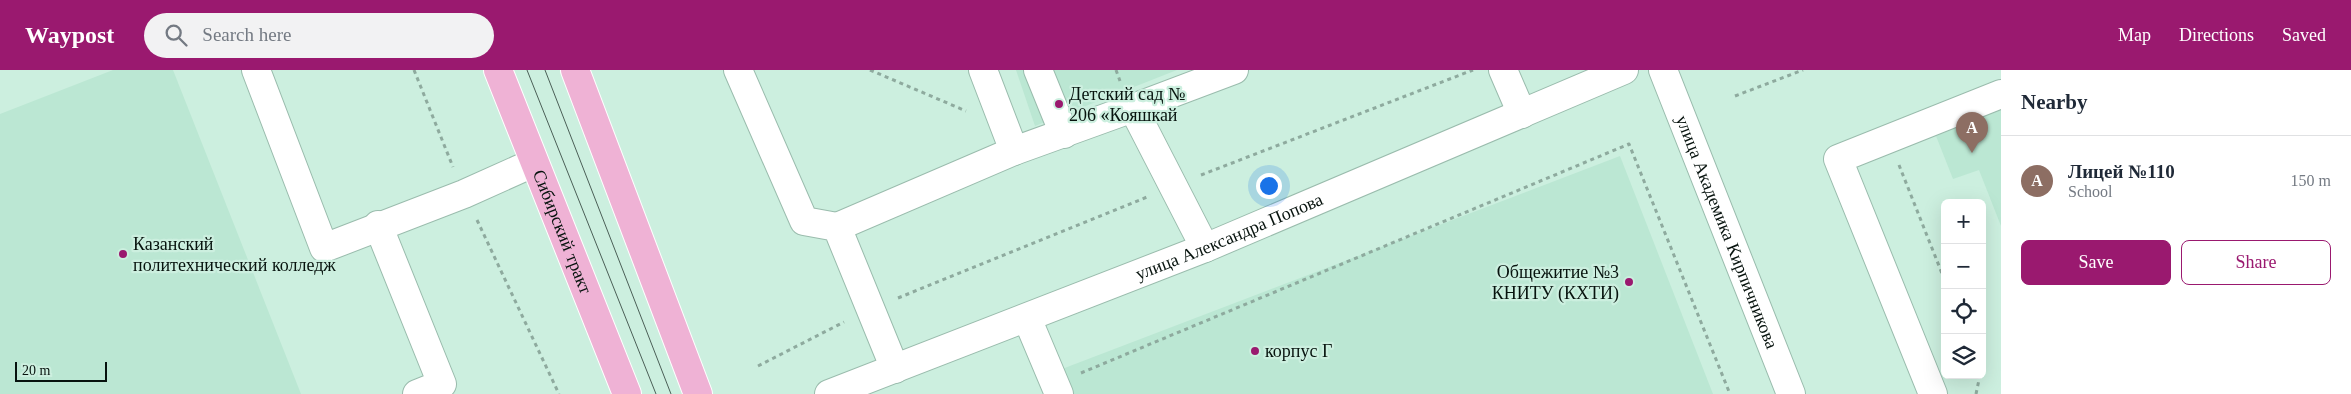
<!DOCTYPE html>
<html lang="en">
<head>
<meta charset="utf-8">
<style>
  :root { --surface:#fff; --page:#f2f2f3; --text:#1f2937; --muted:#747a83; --line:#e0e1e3; --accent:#9a196f }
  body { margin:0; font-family:Georgia,serif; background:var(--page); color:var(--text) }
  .controls { position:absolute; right:15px; bottom:15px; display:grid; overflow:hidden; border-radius:8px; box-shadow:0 5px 20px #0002 }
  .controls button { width:45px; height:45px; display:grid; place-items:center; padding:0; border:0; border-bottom:1px solid var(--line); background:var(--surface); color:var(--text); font:25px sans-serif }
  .scale { position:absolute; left:15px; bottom:12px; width:92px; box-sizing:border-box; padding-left:5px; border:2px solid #07130e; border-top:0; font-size:14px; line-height:18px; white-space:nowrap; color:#07130e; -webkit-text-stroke:4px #ccefdf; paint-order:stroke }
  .you { position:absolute; left:1268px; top:115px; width:18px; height:18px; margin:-12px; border:4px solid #fff; border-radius:50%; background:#1a73e8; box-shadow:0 0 0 8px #1a73e833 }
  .badge { display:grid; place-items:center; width:32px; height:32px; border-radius:50%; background:var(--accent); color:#fff; font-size:16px; font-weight:700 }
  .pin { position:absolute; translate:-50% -41px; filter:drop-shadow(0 1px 2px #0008) }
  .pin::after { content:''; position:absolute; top:26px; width:18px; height:15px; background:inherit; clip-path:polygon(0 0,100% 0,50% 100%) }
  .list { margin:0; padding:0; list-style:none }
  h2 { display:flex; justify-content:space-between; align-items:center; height:65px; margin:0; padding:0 20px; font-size:21px }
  h2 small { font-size:16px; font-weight:400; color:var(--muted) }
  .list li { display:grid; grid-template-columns:32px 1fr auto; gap:15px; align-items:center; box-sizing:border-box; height:90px; padding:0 20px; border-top:1px solid var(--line) }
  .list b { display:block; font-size:19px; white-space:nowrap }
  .list p { margin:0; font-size:16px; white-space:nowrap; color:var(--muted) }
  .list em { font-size:16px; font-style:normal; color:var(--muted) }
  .actions { display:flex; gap:10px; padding:15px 20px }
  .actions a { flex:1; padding:11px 0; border:1px solid var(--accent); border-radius:8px; text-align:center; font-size:18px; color:var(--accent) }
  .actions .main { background:var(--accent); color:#fff }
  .icon { flex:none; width:28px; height:28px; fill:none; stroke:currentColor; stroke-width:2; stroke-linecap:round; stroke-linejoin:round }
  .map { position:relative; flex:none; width:2001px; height:324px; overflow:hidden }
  header { display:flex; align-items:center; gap:30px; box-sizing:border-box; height:70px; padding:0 25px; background:var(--accent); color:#fff }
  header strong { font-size:24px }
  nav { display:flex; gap:28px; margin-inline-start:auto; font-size:18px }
  .search { width:350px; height:45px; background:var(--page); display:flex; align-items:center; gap:12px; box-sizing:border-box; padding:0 18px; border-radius:28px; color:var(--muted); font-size:19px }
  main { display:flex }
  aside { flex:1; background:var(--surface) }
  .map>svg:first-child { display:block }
  .built { fill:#bbe7d3 }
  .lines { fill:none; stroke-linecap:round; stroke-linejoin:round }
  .minor-casing { stroke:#9abcad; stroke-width:30 }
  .major-casing { stroke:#fff; stroke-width:30 }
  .path { stroke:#8eaa9e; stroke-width:3; stroke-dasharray:4 4; stroke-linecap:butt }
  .minor { stroke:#fff; stroke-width:28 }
  .major { stroke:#efb2d5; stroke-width:28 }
  .tram { stroke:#4b5f57; stroke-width:1 }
  .poi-dot { fill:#9a196f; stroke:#ccefdf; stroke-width:2 }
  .labels { text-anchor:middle; stroke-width:4.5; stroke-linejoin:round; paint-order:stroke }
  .poi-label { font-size:18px; fill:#07130e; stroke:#ccefdf; text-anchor:start }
  .street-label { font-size:18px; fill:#07130e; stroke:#ccefdf }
</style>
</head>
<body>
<header>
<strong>Waypost</strong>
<div class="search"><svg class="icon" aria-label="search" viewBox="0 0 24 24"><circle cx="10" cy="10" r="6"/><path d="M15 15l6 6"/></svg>Search here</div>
<nav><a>Map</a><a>Directions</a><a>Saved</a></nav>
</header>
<main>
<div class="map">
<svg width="2001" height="324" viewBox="0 0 2001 324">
  <rect width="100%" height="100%" fill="#ccefdf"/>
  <g class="built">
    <polygon points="113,0 173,0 301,324 0,324 0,44"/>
    <polygon points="1016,0 1177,0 1035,56"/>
    <polygon points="2001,40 2001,156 1979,100 1953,109 1936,66"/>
    <polygon points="1620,86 1713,324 1071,324 1062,299"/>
  </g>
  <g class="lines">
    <g class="minor-casing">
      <g id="minor">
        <polyline points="256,0 324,178 464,124 533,93"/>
        <polyline points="738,0 804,151 837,157 895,299"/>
        <polyline points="983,0 1014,81"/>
        <polyline points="1038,0 1064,64"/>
        <polyline points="1503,0 1522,44"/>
        <path id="s1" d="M1663 0 1791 324"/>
        <polyline points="378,155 442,314 417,324"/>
        <polyline points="837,157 1014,81 1133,38"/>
        <polyline points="1205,178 1133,38 1234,0"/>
        <polyline points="1027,248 1059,324"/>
        <path id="s2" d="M829 324 1205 178 1624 0"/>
        <polyline points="1933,324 1838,89 2001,24"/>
      </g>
    </g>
    <g class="major-casing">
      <g id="major">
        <path id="s3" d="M498 0 627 324"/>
        <polyline points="575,0 698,324"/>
      </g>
    </g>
    <g class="path">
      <polyline points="414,0 453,97"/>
      <polyline points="870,0 966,41"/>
      <polyline points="1116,0 1120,11"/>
      <polyline points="1735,26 1803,0"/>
      <polyline points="1899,95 1945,211"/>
      <polyline points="1201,105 1473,0"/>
      <polyline points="477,150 559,324"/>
      <polyline points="898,228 1147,127"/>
      <polyline points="758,296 844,252"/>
      <polyline points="1081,303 1629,74 1730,324"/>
      <polyline points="1976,324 1980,305"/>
    </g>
    <use href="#minor" class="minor"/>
    <use href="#major" class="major"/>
    <g class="tram">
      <polyline points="527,0 656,324"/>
      <polyline points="545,0 671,324"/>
    </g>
  </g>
  <g class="poi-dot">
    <circle cx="1059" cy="34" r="5"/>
    <circle cx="123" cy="184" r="5"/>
    <circle cx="1629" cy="212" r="5"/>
    <circle cx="1255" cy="281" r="5"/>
  </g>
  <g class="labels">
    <g class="poi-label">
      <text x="1069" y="30">Детский сад №<tspan x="1069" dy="21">206 «Кояшкай</tspan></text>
      <text x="133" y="180">Казанский<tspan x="133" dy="21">политехнический колледж</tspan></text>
      <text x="1619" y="208" text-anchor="end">Общежитие №3<tspan x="1619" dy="21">КНИТУ (КХТИ)</tspan></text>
      <text x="1265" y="287">корпус Г</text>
    </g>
    <g class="street-label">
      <text dy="6" stroke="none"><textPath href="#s3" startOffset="174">Сибирский тракт</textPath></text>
      <text dy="6" stroke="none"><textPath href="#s1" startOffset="174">улица Академика Кирпичникова</textPath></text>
      <text dy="6" stroke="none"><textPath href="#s2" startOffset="430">улица Александра Попова</textPath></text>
    </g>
  </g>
</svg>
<div class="controls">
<button>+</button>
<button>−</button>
<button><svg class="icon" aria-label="locate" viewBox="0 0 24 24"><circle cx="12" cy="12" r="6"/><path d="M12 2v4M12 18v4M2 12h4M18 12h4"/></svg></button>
<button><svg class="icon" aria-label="layers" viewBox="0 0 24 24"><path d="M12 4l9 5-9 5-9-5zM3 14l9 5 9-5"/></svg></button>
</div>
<div class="scale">20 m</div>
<div class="you"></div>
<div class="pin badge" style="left:1972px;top:83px;background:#8d6e63">A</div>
</div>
<aside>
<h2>Nearby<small></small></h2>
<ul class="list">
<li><span class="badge" style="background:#8d6e63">A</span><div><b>Лицей №110</b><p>School</p></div><em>150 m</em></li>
</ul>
<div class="actions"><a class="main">Save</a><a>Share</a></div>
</aside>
</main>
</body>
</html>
